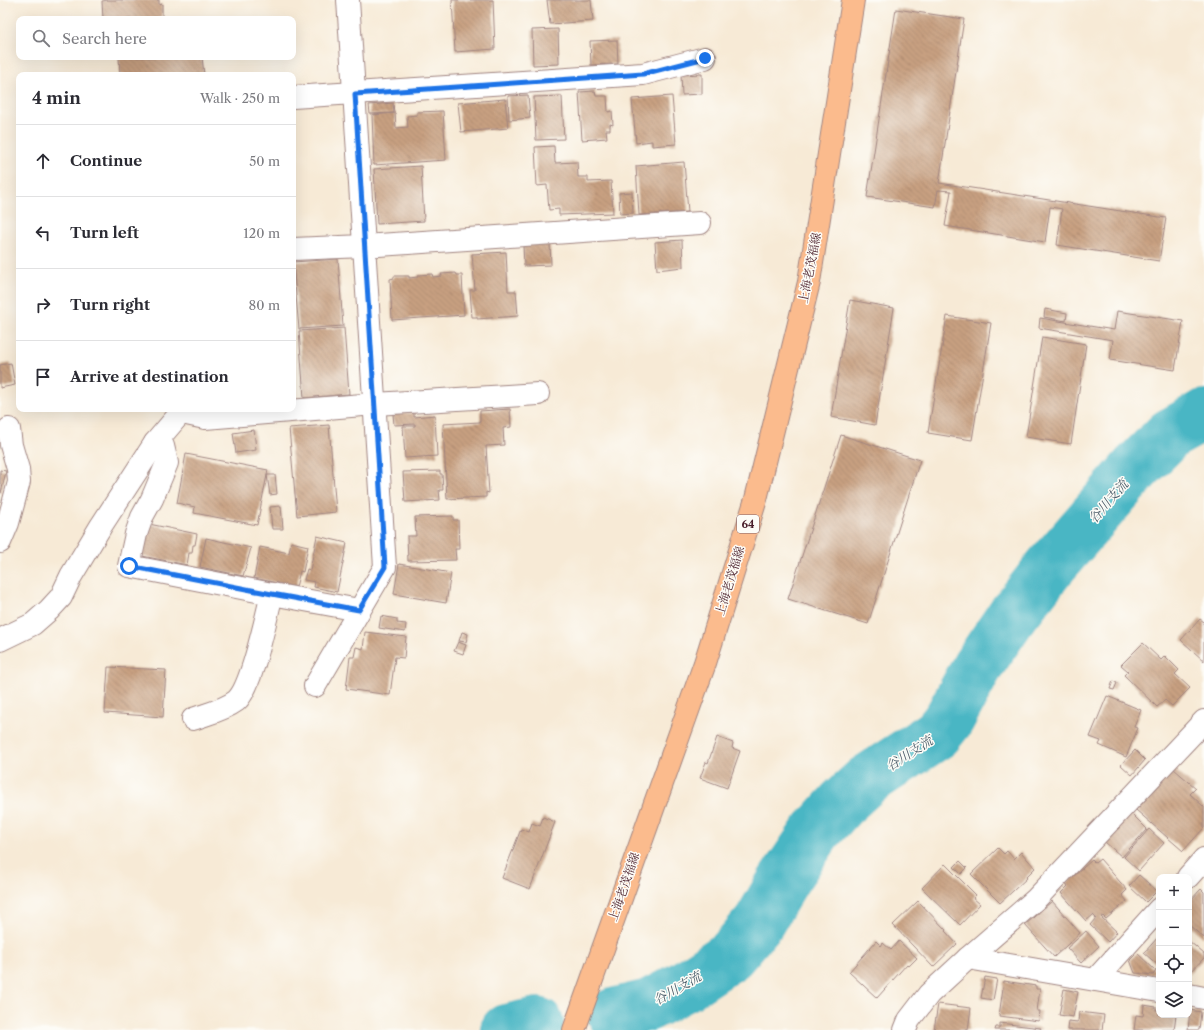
<!DOCTYPE html>
<html lang="en">
<head>
<meta charset="utf-8">
<style>
  :root { --surface:#fff; --page:#f7f7f7; --text:#2b2b33; --muted:#7c7c81; --line:#e1e1e2 }
  body { margin:0; font-family:"Libre Caslon Text","Noto Serif JP",serif; background:var(--page); color:var(--text) }
  .controls { position:absolute; right:12px; bottom:12px; display:grid; overflow:hidden; border-radius:8px; box-shadow:0 4px 16px #0002 }
  .controls button { width:36px; height:36px; display:grid; place-items:center; padding:0; border:0; border-bottom:1px solid var(--line); background:var(--surface); color:var(--text); font:20px sans-serif }
  .stop { position:absolute; width:12px; height:12px; margin:-9px; border:3px solid #1a73e8; border-radius:50%; background:#fff }
  .stop.end { background:#1a73e8; border-color:#fff; box-shadow:0 1px 4px #0008 }
  .list { margin:0; padding:0; list-style:none }
  h2 { display:flex; justify-content:space-between; align-items:center; height:52px; margin:0; padding:0 16px; font-size:17px }
  h2 small { font-size:13px; font-weight:400; color:var(--muted) }
  .list li { display:grid; grid-template-columns:26px 1fr auto; gap:12px; align-items:center; box-sizing:border-box; height:72px; padding:0 16px; border-top:1px solid var(--line) }
  .list b { display:block; font-size:15px; white-space:nowrap }
  .list em { font-size:13px; font-style:normal; color:var(--muted) }
  .icon { flex:none; width:22px; height:22px; fill:none; stroke:currentColor; stroke-width:2; stroke-linecap:round; stroke-linejoin:round }
  .map { position:relative; flex:none; width:1204px; height:1030px; overflow:hidden }
  .search { position:absolute; background:var(--surface); box-shadow:0 4px 16px #0002; left:16px; top:16px; width:280px; height:44px; display:flex; align-items:center; gap:10px; box-sizing:border-box; padding:0 14px; border-radius:8px; color:var(--muted); font-size:15px }
  .panel { position:absolute; background:var(--surface); box-shadow:0 4px 16px #0002; left:16px; top:72px; width:280px; height:340px; border-radius:8px }
  .map>svg:first-child { display:block }
  .lines { fill:none; stroke-linecap:round; stroke-linejoin:round }
  .river { stroke:#48b6c4; stroke-width:52 }
  .building { fill:url(#building-back-hatch) }
  .minor-casing { stroke:#a08480; stroke-width:24 }
  .primary-casing { stroke:#a08480; stroke-width:24 }
  .minor { stroke:#fff; stroke-width:22 }
  .primary { stroke:#fbbb8d; stroke-width:22 }
  .route { stroke:#1a73e8; stroke-width:5 }
  .labels { text-anchor:middle; stroke-width:3; stroke-linejoin:round; paint-order:stroke }
  .shield { fill:#fdfcf7; stroke:#806168; stroke-width:1 }
  .shield-label { font-size:11px; font-weight:bold; fill:#4a1f2b }
  .street-label { font-size:12px; fill:#4a1f2b; stroke:#fdfcf7 }
  .water-label { font-size:13px; font-style:italic; fill:#495b68; stroke:#fdfcf7 }
</style>
</head>
<body>
<div class="map">
<svg width="1204" height="1030" viewBox="0 0 1204 1030">
  <defs>
    <pattern id="building-back-hatch" width="6" height="6" patternUnits="userSpaceOnUse"><rect width="6" height="6" fill="#c8a081"/><path d="M-1 5l2 2M0 0l6 6M5-1l2 2" fill="none" stroke="#a4826a"/></pattern>
  </defs>
  <rect width="100%" height="100%" fill="#fdfcf7"/>
  <filter id="ink" filterUnits="userSpaceOnUse"><feTurbulence type="fractalNoise" baseFrequency=".025" numOctaves="2"/><feDisplacementMap in="SourceGraphic" scale="8" xChannelSelector="R" yChannelSelector="G"/><feConvolveMatrix kernelMatrix="1 2 1 2 8 2 1 2 1" color-interpolation-filters="sRGB"/></filter>
  <filter id="wash" filterUnits="userSpaceOnUse"><feTurbulence type="fractalNoise" baseFrequency=".012" numOctaves="4" result="noise"/><feDisplacementMap in="SourceGraphic" scale="16" xChannelSelector="R" yChannelSelector="G"/><feGaussianBlur stdDeviation="0.9" result="paint"/><feColorMatrix in="noise" values="0 0 0 0 0 0 0 0 0 0 0 0 0 0 0 0 0 1.4 0 .05"/><feComposite in="paint" operator="in"/></filter>
  <g filter="url(#wash)">
    <rect width="100%" height="100%" fill="#f7ead6"/>
    <g class="lines">
      <g class="river">
        <polyline points="613,1014 649,1005 683,987 731,955 759,922 783,881 816,832 842,803 866,781 937,734 949,719 977,667 1011,617 1050,567 1136,468 1170,434 1204,415"/>
        <polyline points="506,1030 538,1023"/>
      </g>
    </g>
    <g id="blocks">
      <g class="building">
        <polygon points="108,0 159,0 159,5 162,4 162,17 159,17 159,19 103,19 102,1"/>
        <polygon points="452,0 493,0 495,49 455,52"/>
        <polygon points="547,0 591,0 593,21 550,24"/>
        <polygon points="896,9 964,19 939,183 1166,218 1159,261 1057,245 1062,209 1050,207 1045,242 945,226 951,191 938,190 935,207 867,197"/>
        <polygon points="558,29 559,64 533,65 532,30"/>
        <polygon points="617,40 618,64 591,65 590,41"/>
        <polygon points="119,57 202,57 204,75 120,75"/>
        <polygon points="702,74 702,94 682,95 681,75"/>
        <polygon points="595,91 596,96 607,96 608,112 612,111 613,125 610,124 610,130 606,130 607,138 582,140 579,92"/>
        <polygon points="528,95 530,118 509,120 508,96"/>
        <polygon points="562,96 564,139 536,140 534,97"/>
        <polygon points="672,96 676,144 652,146 652,141 636,143 632,99"/>
        <polygon points="505,99 508,128 461,132 458,103"/>
        <polygon points="393,103 394,113 370,114 369,105"/>
        <polygon points="443,111 446,160 374,165 372,115 395,113 396,128 408,127 407,116 417,115 417,112"/>
        <polygon points="554,146 555,163 577,162 578,177 588,177 588,182 611,181 613,213 559,215 559,209 549,210 547,185 537,186 535,147"/>
        <polygon points="684,162 688,212 639,215 636,166"/>
        <polygon points="421,166 424,221 377,224 374,169"/>
        <polygon points="632,192 633,213 620,214 619,193"/>
        <polygon points="682,240 683,267 657,270 655,242"/>
        <polygon points="550,244 551,265 524,266 523,245"/>
        <polygon points="506,252 508,291 516,291 518,316 477,319 477,317 472,317 470,290 475,290 472,254"/>
        <polygon points="338,259 343,326 299,329 293,262"/>
        <polygon points="456,273 457,275 462,275 464,315 392,320 390,279 394,278 394,276 409,276 409,278 418,277 418,275 432,274 433,277 442,276 441,274"/>
        <polygon points="850,300 894,308 875,425 831,417"/>
        <polygon points="1045,309 1067,313 1066,321 1044,317"/>
        <polygon points="1117,311 1183,321 1175,370 1110,360 1113,340 1039,328 1040,318 1114,330"/>
        <polygon points="947,316 991,323 972,440 928,433"/>
        <polygon points="344,328 349,394 304,398 299,331"/>
        <polygon points="1042,337 1086,344 1071,444 1026,437"/>
        <polygon points="11,363 15,385 0,388 0,365"/>
        <polygon points="510,409 511,427 503,428 504,445 486,446 489,493 486,492 486,497 447,499 443,424 480,422 480,411"/>
        <polygon points="414,413 414,417 435,415 437,456 405,458 403,426 415,426 415,424 394,425 393,414"/>
        <polygon points="329,425 336,512 297,516 289,428"/>
        <polygon points="254,430 256,450 236,453 233,433"/>
        <polygon points="841,435 920,460 868,624 788,599"/>
        <polygon points="186,454 268,470 257,525 194,513 195,507 177,503"/>
        <polygon points="0,470 6,471 1,493 0,493"/>
        <polygon points="440,471 440,474 442,474 443,490 439,490 440,500 405,502 403,472"/>
        <polygon points="267,475 275,475 277,494 270,495"/>
        <polygon points="281,506 283,529 272,529 270,507"/>
        <polygon points="453,516 453,520 458,520 459,549 455,549 456,560 408,561 407,536 416,536 415,517"/>
        <polygon points="149,524 197,534 195,545 193,545 192,553 189,553 187,565 142,556"/>
        <polygon points="317,536 347,543 337,592 314,587 315,582 304,580 307,569 310,570"/>
        <polygon points="206,538 251,548 243,576 200,567"/>
        <polygon points="291,542 308,546 303,572 300,571 296,587 254,578 260,547 289,553"/>
        <polygon points="399,564 451,573 446,603 394,594"/>
        <polygon points="381,616 397,619 397,623 406,624 405,632 379,628"/>
        <polygon points="1200,619 1204,622 1204,661 1181,640"/>
        <polygon points="365,632 406,637 404,658 395,657 390,695 346,689 350,657 354,657 356,647 363,649"/>
        <polygon points="462,632 468,634 466,642 459,641"/>
        <polygon points="458,642 466,645 463,654 454,651"/>
        <polygon points="1143,643 1161,660 1165,656 1179,670 1175,674 1190,688 1172,706 1165,700 1157,707 1124,675 1128,671 1121,665"/>
        <polygon points="108,667 166,670 163,717 105,713"/>
        <polygon points="1113,681 1117,683 1114,690 1110,689"/>
        <polygon points="1107,696 1141,710 1134,727 1138,728 1126,757 1099,745 1101,741 1090,737"/>
        <polygon points="717,737 733,743 732,748 740,751 727,788 700,778 706,762 708,763"/>
        <polygon points="1135,750 1145,760 1132,775 1121,765"/>
        <polygon points="1174,769 1196,788 1190,794 1204,807 1204,828 1183,851 1136,810"/>
        <polygon points="1131,813 1147,829 1122,857 1105,842"/>
        <polygon points="543,817 555,822 530,889 502,878 521,829 529,832 532,823 540,826"/>
        <polygon points="1149,829 1164,843 1139,871 1124,857"/>
        <polygon points="998,848 1004,854 1007,851 1014,859 1021,852 1035,868 1026,877 1027,878 1000,903 971,874"/>
        <polygon points="1100,859 1127,890 1122,895 1127,901 1106,919 1103,916 1101,917 1117,932 1108,942 1090,925 1096,918 1093,915 1086,921 1061,893 1068,886 1066,883 1092,860 1095,863"/>
        <polygon points="960,861 967,868 961,874 954,867"/>
        <polygon points="945,864 976,895 973,898 980,904 960,925 922,888"/>
        <polygon points="1139,875 1157,891 1146,902 1129,886"/>
        <polygon points="1201,889 1204,892 1204,938 1189,925 1189,902"/>
        <polygon points="918,901 946,930 945,931 957,944 933,967 893,925"/>
        <polygon points="1052,901 1080,933 1054,957 1025,925"/>
        <polygon points="1086,931 1099,946 1081,963 1067,948"/>
        <polygon points="1159,936 1159,966 1144,953"/>
        <polygon points="876,941 881,946 883,943 891,950 899,941 917,958 909,966 907,964 877,998 849,972"/>
        <polygon points="1189,941 1204,954 1204,958 1189,974"/>
        <polygon points="1137,953 1156,971 1153,975 1135,973 1130,960"/>
        <polygon points="985,977 997,979 993,1000 981,998"/>
        <polygon points="1004,981 1036,986 1036,989 1040,989 1037,1011 1040,1011 1039,1021 999,1016"/>
        <polygon points="1064,989 1078,992 1073,1017 1059,1015"/>
        <polygon points="938,1004 971,1008 968,1030 934,1030"/>
        <polygon points="1144,1005 1156,1007 1156,1010 1159,1010 1159,1015 1176,1015 1174,1030 1134,1030 1136,1015 1143,1016"/>
        <polygon points="1190,1010 1201,1012 1199,1030 1188,1030"/>
        <polygon points="1079,1012 1104,1015 1102,1030 1067,1030 1068,1021 1078,1022"/>
        <polygon points="1000,1023 1041,1028 1040,1030 995,1030 996,1027 1000,1027"/>
      </g>
    </g>
  </g>
  <g filter="url(#ink)">
    <use href="#blocks" fill-opacity="0" stroke="#a08480" stroke-width="1"/>
    <g class="lines">
      <g class="minor-casing">
        <g id="minor">
          <polyline points="293,97 643,74 705,58"/>
          <polyline points="293,249 364,246 700,223"/>
          <polyline points="182,413 205,418 375,404 538,394"/>
          <polyline points="155,443 163,446 167,463 152,499 142,517 136,534 129,566 272,594 359,610"/>
          <polyline points="0,542 8,523 19,482 18,469 11,445 9,429"/>
          <polyline points="0,640 33,624 49,610 61,597 71,576 101,526 155,443 184,409"/>
          <polyline points="315,686 385,567 348,0"/>
          <path d="M193 719C207 714 224 710 236 701 252 688 266 617 272 594"/>
          <polyline points="1188,877 1204,859"/>
          <polyline points="968,958 1159,991"/>
          <polyline points="1095,980 1159,909"/>
          <polyline points="1189,995 1204,998"/>
          <polyline points="905,1030 909,1020 929,994 968,958 1036,899 1204,721"/>
        </g>
      </g>
      <g class="primary-casing">
        <polyline id="primary" points="574,1030 705,663 756,499 809,282 853,0"/>
      </g>
      <use href="#minor" class="minor"/>
      <use href="#primary" class="primary"/>
    </g>
  </g>
  <g class="lines" filter="url(#ink)">
    <polyline class="route" points="129,566 272,594 359,610 385,567 355,94 643,74 705,58"/>
  </g>
  <g class="labels">
    <rect class="shield" x="737" y="515" width="22" height="18" rx="3"/>
    <g class="shield-label">
      <text x="748" y="528">64</text>
    </g>
    <g class="street-label">
      <text transform="translate(810 268) rotate(-79)" y="4">上海老茂福線</text>
      <text transform="translate(730 581) rotate(-73)" y="4">上海老茂福線</text>
      <text transform="translate(624 887) rotate(-71)" y="4">上海老茂福線</text>
    </g>
    <g class="water-label">
      <text transform="translate(1108 501) rotate(-49)" y="5">谷川支流</text>
      <text transform="translate(909 753) rotate(-33)" y="5">谷川支流</text>
      <text transform="translate(677 988) rotate(-30)" y="5">谷川支流</text>
    </g>
  </g>
</svg>
<div class="controls">
<button>+</button>
<button>−</button>
<button><svg class="icon" aria-label="locate" viewBox="0 0 24 24"><circle cx="12" cy="12" r="6"/><path d="M12 2v4M12 18v4M2 12h4M18 12h4"/></svg></button>
<button><svg class="icon" aria-label="layers" viewBox="0 0 24 24"><path d="M12 4l9 5-9 5-9-5zM3 14l9 5 9-5"/></svg></button>
</div>
<div class="stop" style="left:129px;top:566px"></div>
<div class="stop end" style="left:705px;top:58px"></div>
<div class="search"><svg class="icon" aria-label="search" viewBox="0 0 24 24"><circle cx="10" cy="10" r="6"/><path d="M15 15l6 6"/></svg>Search here</div>
<section class="panel">
<h2>4 min<small>Walk · 250 m</small></h2>
<ul class="list">
<li><svg class="icon" aria-label="ahead" viewBox="0 0 24 24"><path d="M12 20V5M6 11l6-6 6 6"/></svg><div><b>Continue</b></div><em>50 m</em></li>
<li><svg class="icon" aria-label="left" viewBox="0 0 24 24"><path d="M17 20v-9H6M10 6l-5 5 5 5"/></svg><div><b>Turn left</b></div><em>120 m</em></li>
<li><svg class="icon" aria-label="right" viewBox="0 0 24 24"><path d="M7 20v-9h11M14 6l5 5-5 5"/></svg><div><b>Turn right</b></div><em>80 m</em></li>
<li><svg class="icon" aria-label="arrive" viewBox="0 0 24 24"><path d="M6 21V4h12l-3 4 3 4H6"/></svg><div><b>Arrive at destination</b></div></li>
</ul>
</section>
</div>
</body>
</html>
